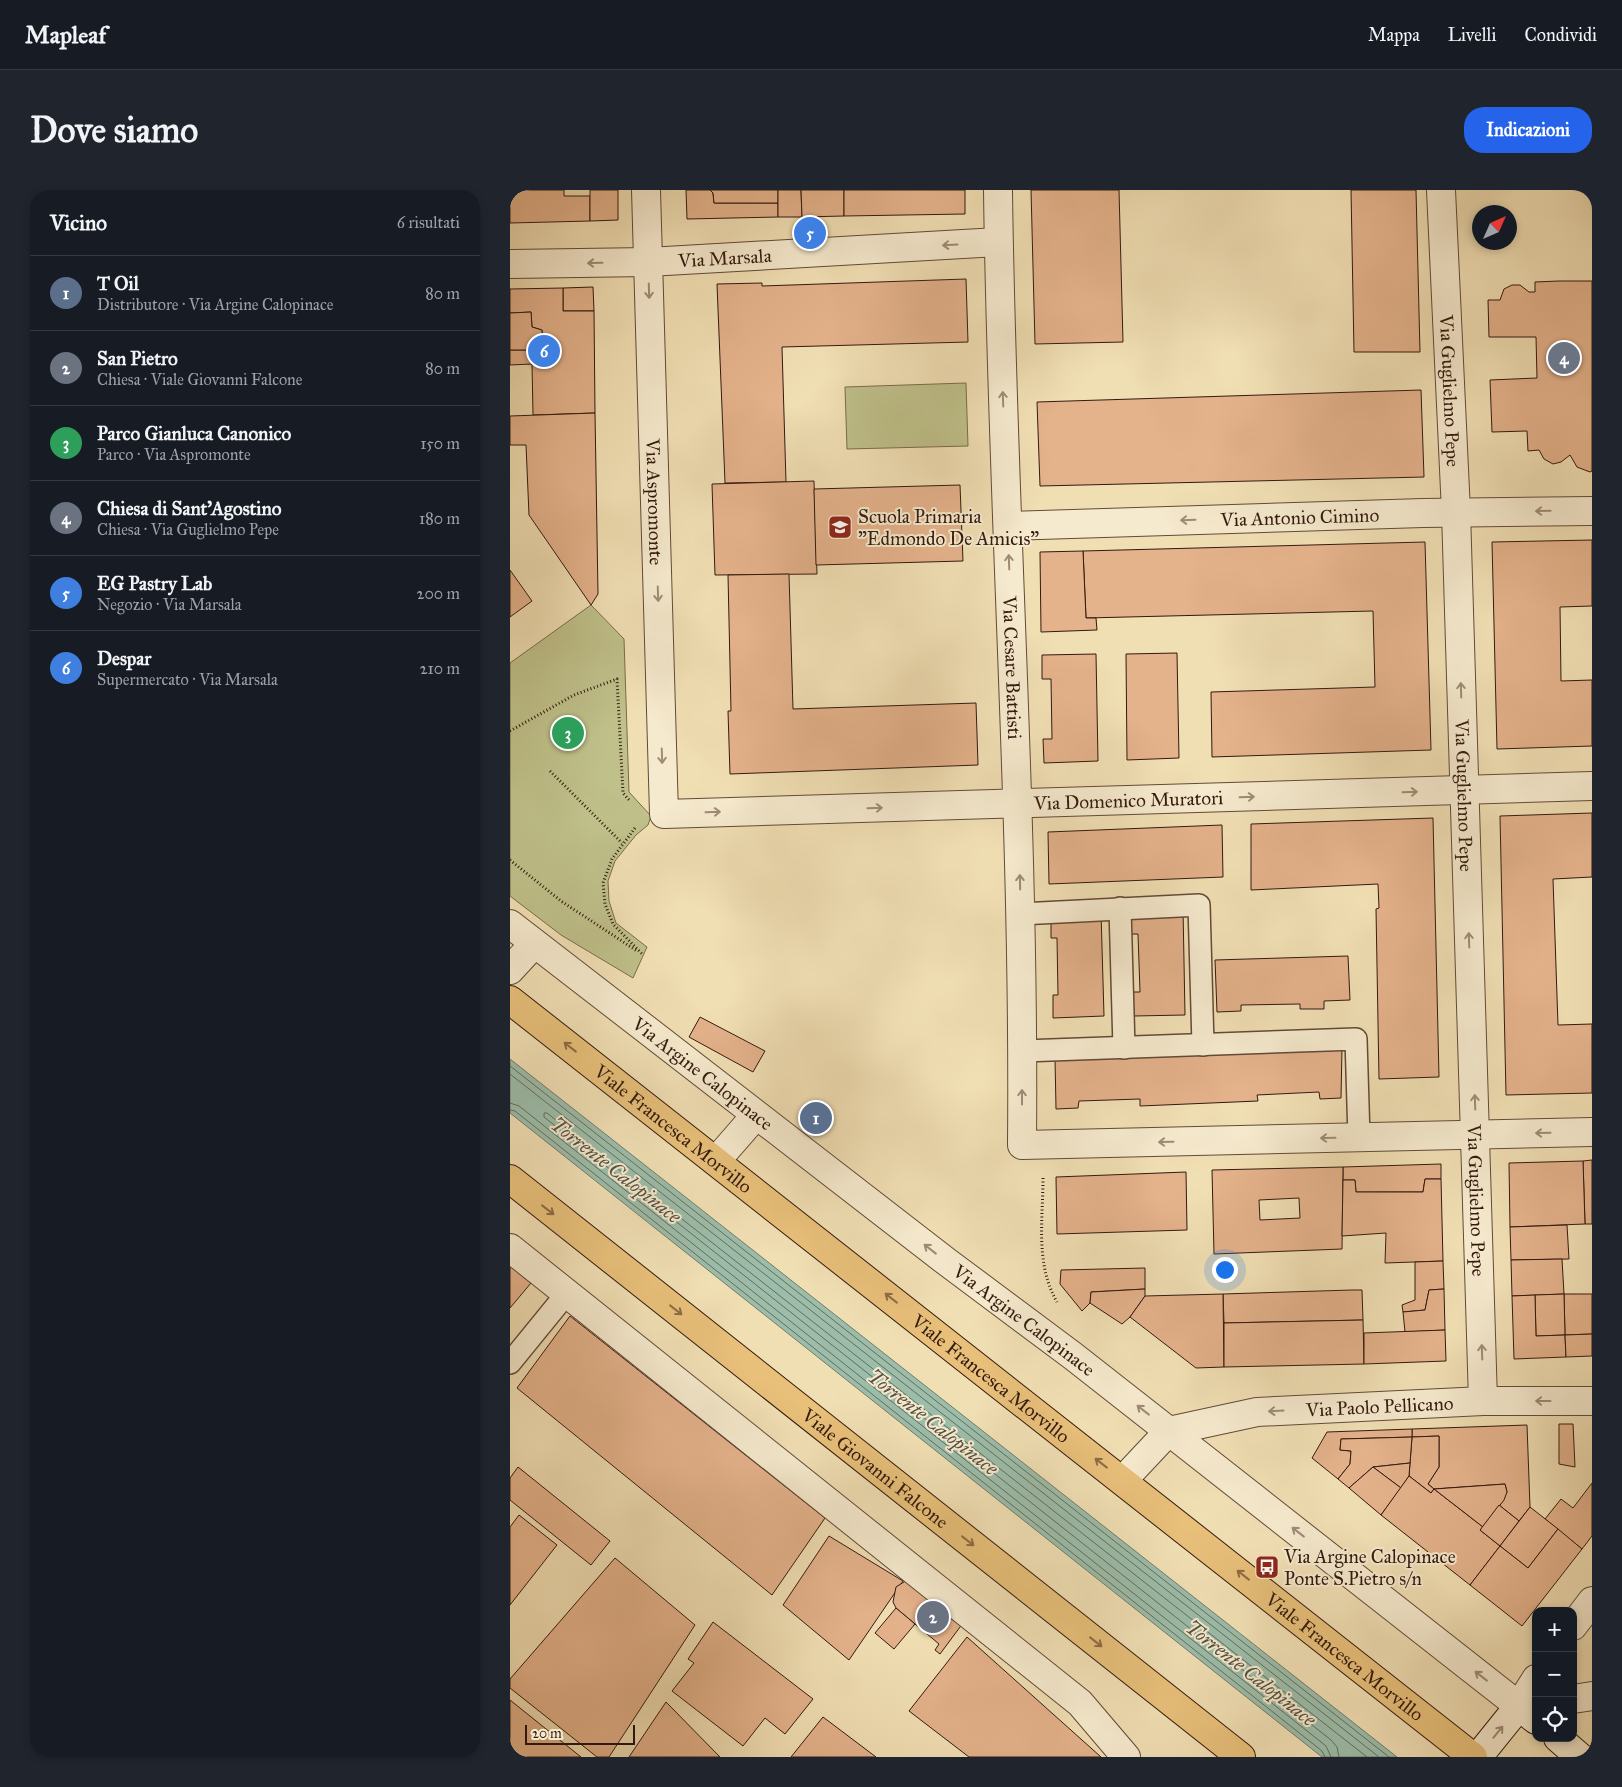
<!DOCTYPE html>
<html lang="it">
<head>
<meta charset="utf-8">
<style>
  :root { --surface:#171b24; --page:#20242c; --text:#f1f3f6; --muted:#9ea1a6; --line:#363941; --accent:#2563eb }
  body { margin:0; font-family:"IM FELL Great Primer",serif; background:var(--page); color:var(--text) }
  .controls { position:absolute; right:15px; bottom:15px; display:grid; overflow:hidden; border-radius:10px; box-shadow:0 2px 8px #0003 }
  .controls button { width:45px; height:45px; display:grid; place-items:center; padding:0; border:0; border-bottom:1px solid var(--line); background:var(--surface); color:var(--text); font:25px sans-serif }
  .compass { position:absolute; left:962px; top:15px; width:45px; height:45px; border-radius:50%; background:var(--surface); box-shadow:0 2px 8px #0003; rotate:45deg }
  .scale { position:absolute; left:15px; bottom:12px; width:110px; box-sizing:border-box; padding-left:5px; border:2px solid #33190f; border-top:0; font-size:14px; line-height:18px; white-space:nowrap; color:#33190f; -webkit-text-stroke:4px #f6eace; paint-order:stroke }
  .you { position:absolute; left:714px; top:1079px; width:18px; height:18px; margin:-12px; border:4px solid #fff; border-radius:50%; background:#1a73e8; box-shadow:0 0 0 8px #1a73e833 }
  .badge { display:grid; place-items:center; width:32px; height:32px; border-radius:50%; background:var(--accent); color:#fff; font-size:16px; font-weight:700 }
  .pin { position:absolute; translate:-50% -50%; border:2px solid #fff; box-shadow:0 1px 5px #0006 }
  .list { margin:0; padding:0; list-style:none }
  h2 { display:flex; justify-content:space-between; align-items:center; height:65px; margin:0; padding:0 20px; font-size:21px }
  h2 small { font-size:16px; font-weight:400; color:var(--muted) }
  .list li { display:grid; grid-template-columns:32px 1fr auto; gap:15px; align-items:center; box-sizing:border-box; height:75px; padding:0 20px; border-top:1px solid var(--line) }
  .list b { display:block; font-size:19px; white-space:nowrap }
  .list p { margin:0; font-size:16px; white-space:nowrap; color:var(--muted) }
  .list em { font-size:16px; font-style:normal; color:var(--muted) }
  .icon { flex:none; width:28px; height:28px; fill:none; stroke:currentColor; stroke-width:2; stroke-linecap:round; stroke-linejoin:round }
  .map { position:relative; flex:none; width:1082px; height:1567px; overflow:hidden; border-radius:20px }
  header { display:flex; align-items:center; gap:30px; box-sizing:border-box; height:70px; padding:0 25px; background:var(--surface); border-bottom:1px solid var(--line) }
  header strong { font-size:24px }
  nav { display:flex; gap:28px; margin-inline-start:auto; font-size:18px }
  .intro { display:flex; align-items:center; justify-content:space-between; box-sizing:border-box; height:120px; padding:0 30px }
  h1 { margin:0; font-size:35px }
  .button { padding:12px 22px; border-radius:20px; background:var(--accent); color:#fff; font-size:18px; font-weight:700 }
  main { display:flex; gap:30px; padding:0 30px }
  aside { flex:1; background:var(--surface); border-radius:20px; box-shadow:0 2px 8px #0003 }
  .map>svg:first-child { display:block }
  .green { fill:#bfc08a; stroke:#796c4c }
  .water { fill:#9bbdaa; stroke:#717b6c }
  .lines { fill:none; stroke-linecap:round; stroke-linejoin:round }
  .shore { stroke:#676b5c; stroke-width:1 }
  .building { fill:#e4b28b; stroke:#33190f; fill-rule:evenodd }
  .lane-casing { stroke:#624a38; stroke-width:24 }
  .street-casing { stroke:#624a38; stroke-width:30 }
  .secondary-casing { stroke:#33190f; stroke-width:30 }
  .primary-casing { stroke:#33190f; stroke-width:30 }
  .path { stroke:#33190f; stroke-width:3; stroke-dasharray:1 2.5; stroke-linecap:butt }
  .lane { stroke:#f6eace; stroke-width:21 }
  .street { stroke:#f6eace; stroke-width:28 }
  .secondary { stroke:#f6eace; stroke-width:28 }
  .primary { stroke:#e8c07a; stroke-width:28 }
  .oneway { stroke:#9e8c78 }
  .oneway2 { stroke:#8e6c44 }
  .labels { text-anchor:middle; stroke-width:4; stroke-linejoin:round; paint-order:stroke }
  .street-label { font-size:19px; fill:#33190f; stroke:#f6eace }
  .poi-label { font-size:19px; fill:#33190f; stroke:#f6eace; text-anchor:start }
  .water-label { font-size:20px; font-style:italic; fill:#575245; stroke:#f6eace }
</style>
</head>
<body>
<header>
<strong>Mapleaf</strong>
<nav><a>Mappa</a><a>Livelli</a><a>Condividi</a></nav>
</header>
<div class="intro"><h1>Dove siamo</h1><a class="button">Indicazioni</a></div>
<main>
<aside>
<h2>Vicino<small>6 risultati</small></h2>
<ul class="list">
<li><span class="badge" style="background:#5c6f8a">1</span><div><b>T Oil</b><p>Distributore · Via Argine Calopinace</p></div><em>80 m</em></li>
<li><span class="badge" style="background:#6b7280">2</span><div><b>San Pietro</b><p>Chiesa · Viale Giovanni Falcone</p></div><em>80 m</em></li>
<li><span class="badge" style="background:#2e9e5b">3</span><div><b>Parco Gianluca Canonico</b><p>Parco · Via Aspromonte</p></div><em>150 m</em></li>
<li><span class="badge" style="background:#6b7280">4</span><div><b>Chiesa di Sant'Agostino</b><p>Chiesa · Via Guglielmo Pepe</p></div><em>180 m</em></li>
<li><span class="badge" style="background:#3f7fe0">5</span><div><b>EG Pastry Lab</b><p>Negozio · Via Marsala</p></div><em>200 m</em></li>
<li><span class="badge" style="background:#3f7fe0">6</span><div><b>Despar</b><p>Supermercato · Via Marsala</p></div><em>210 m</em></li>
</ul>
</aside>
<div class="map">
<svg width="1082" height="1567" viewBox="0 0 1082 1567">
  <rect width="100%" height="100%" fill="#f1dfb4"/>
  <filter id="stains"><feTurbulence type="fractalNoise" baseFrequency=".004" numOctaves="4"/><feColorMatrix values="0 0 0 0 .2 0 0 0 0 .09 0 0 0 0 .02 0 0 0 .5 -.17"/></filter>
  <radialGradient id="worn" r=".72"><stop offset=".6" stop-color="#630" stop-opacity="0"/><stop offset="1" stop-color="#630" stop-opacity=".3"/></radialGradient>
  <g class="green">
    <polygon points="456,193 458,256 337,259 335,197"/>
    <polygon points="81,415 114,449 119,602 141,626 138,635 126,645 105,671 98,691 99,711 106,733 137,757 123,788 51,745 0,706 0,473"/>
  </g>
  <polygon class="water" points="0,869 887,1567 812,1567 0,923"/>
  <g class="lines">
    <g class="shore">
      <polyline points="0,876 879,1567"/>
      <polyline points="0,884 869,1567"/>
      <polyline points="0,913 9,916 816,1556 821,1567"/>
      <polyline points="0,920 5,921 812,1561 815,1567"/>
      <polyline points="829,1567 827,1557 821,1550 34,927 34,923 37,923 857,1567"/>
    </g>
  </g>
  <g class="building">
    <polygon points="0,0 54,0 54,6 80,6 80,31 0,33"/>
    <polygon points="80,0 108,0 108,30 80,31"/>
    <polygon points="176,0 200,0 203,3 204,13 268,13 268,27 177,29"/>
    <polygon points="200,0 268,0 268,13 204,13 203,3"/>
    <polygon points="268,0 291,0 292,27 268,27"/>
    <polygon points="291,0 334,0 334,26 292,27"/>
    <polygon points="334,0 455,0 455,24 334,26"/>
    <polygon points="521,0 609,0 613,152 525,154"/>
    <polygon points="841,0 906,0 910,162 844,162"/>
    <polygon points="456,89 458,152 272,157 276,292 215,293 207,94 252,93 252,96"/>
    <polygon points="1049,91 1082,91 1082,281 1080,282 1067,277 1060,265 1051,272 1043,274 1034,269 1029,260 1018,261 1017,241 982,242 980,190 1027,188 1026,147 979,147 978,110 990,110 994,99 1002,95 1010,95 1019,102 1025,102 1025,92"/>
    <polygon points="83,97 84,121 53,121 53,98"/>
    <polygon points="53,98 53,121 84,121 85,223 23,225 22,174 0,175 0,160 32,160 32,140 22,137 21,122 0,123 0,99"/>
    <polygon points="21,122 22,137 32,140 32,160 0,160 0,123"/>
    <polygon points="911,200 914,287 530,296 527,212"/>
    <polygon points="85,223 88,404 81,415 19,325 16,255 0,255 0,226"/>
    <polygon points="304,291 307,384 205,385 202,294"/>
    <polygon points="450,295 453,371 306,375 304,299"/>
    <polygon points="1082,350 1082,416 1050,417 1051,491 1082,490 1082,556 987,559 982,352"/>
    <polygon points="915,352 921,560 702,567 701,502 865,497 863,421 576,428 573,361"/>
    <polygon points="573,361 576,428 586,428 587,440 531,442 530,362"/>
    <polygon points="0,380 22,411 0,427"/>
    <polygon points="279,384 283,519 466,513 468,575 220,584 218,521 221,521 218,385"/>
    <polygon points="667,463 669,568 617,570 616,464"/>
    <polygon points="586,464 588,571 534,573 533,549 542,549 541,489 532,489 532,465"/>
    <polygon points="1082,623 1082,687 1043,689 1048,835 1082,834 1082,903 996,905 990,626"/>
    <polygon points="923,628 929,887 869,889 866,719 869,718 868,694 741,700 741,634"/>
    <polygon points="712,635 713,687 539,694 538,642"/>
    <polygon points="673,719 675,825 624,826 623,802 630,802 628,744 621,744 620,721"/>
    <polygon points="591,722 594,826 543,828 543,805 548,805 547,748 541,748 541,723"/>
    <polygon points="838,766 840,810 814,811 814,819 790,819 790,814 731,815 731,821 707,822 705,770"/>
    <polygon points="190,827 255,861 243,882 179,847"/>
    <polygon points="832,858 831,908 810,909 809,902 747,905 748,911 630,916 630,909 569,911 568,918 546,919 545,868"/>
    <polygon points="1082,970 1082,1034 1075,1034 1073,971"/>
    <polygon points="1073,971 1075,1034 1000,1037 999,973"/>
    <polygon points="931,974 931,989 915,989 913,1002 846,1002 845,990 833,990 833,977"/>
    <path d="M833 977 832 1059 704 1064 702 980ZM789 1008 790 1028 750 1030 749 1010Z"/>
    <polygon points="676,982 677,1040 547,1044 546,987"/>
    <polygon points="915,989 931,989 933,1071 875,1073 876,1043 832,1046 833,990 845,990 846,1002 913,1002"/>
    <polygon points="1057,1035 1059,1069 1001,1070 1000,1037"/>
    <polygon points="1052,1069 1054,1104 1002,1106 1001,1070"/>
    <polygon points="933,1071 934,1099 919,1100 915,1120 893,1122 892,1115 905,1110 905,1072"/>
    <polygon points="0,1076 21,1093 0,1118"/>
    <polygon points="635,1078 635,1099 581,1102 580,1113 572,1121 550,1094 551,1080"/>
    <polygon points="635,1099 635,1106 620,1127 612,1134 580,1113 581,1102"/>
    <polygon points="934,1099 935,1140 895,1142 893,1122 915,1120 919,1100"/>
    <polygon points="842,1100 852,1100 853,1130 714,1133 713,1104"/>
    <polygon points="713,1104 714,1177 686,1178 620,1127 635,1106"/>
    <polygon points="1054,1104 1082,1104 1082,1144 1055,1145"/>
    <polygon points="1054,1104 1055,1145 1026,1146 1025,1105"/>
    <polygon points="1025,1105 1026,1146 1055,1145 1056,1167 1004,1169 1002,1106"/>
    <polygon points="60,1126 315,1328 262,1405 7,1198"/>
    <polygon points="853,1130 854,1174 714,1177 714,1133"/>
    <polygon points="935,1140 936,1171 854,1174 854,1143"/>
    <polygon points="1082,1144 1082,1166 1056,1167 1055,1145"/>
    <polygon points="1049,1234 1063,1234 1065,1277 1049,1274"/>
    <polygon points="1017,1235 1020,1317 1009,1331 989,1315 997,1302 995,1294 924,1299 918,1294 929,1277 929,1246 902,1247 902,1239"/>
    <polygon points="902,1239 902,1247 831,1249 830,1260 841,1261 840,1274 828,1289 802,1268 817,1242"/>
    <polygon points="929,1246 929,1277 918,1294 924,1299 921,1303 899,1286 902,1247"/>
    <polygon points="902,1247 900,1273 863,1277 839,1298 828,1289 840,1274 841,1261 830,1260 831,1249"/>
    <polygon points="900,1273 899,1286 891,1298 863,1277"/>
    <polygon points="8,1277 100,1351 81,1375 0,1310 0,1288"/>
    <polygon points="863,1277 891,1298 871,1325 839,1298"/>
    <polygon points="899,1286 921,1303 924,1299 973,1337 970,1340 990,1356 960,1395 871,1325"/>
    <polygon points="1082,1293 1082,1346 1072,1359 1035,1329 1051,1309 1063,1318"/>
    <polygon points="995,1294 997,1302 994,1310 973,1337 924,1299"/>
    <polygon points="989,1315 1009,1331 990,1356 970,1340"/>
    <polygon points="1020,1317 1048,1339 1018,1378 990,1356"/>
    <polygon points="9,1325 47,1355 0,1415 0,1337"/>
    <polygon points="1048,1339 1072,1359 1012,1436 960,1395 990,1356 1018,1378"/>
    <polygon points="319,1346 393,1391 339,1470 273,1415"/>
    <polygon points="105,1368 185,1435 99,1567 87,1567 0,1498 0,1489"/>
    <polygon points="397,1390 453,1433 430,1464 425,1460 429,1454 386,1418 383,1412 386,1397"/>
    <polygon points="386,1418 405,1434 384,1459 365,1443"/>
    <polygon points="203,1432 303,1509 275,1544 255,1528 233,1556 162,1501 184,1473 178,1469"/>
    <polygon points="457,1447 591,1567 459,1567 399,1521"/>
    <polygon points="0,1510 71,1567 0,1567"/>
    <polygon points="156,1512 210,1567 119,1567"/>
    <polygon points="313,1527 366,1567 281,1567"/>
  </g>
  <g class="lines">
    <g class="lane-casing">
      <g id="lane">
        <polyline points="610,718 614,858"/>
        <polyline points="510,724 689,715 693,855"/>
        <polyline points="513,861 846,849 849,948"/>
        <polyline points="0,1173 57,1103"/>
      </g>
    </g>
    <g class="street-casing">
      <g id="street">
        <path id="s1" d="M136 0 154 624 1082 596"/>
        <path id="s2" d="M488 0C492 319 515 637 512 955L1082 942"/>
        <path id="s3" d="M931 0 946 322 973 1211"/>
        <path id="s4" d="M0 74 138 72 488 52"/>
        <path id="s5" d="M498 336 913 323 1082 321"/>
        <path id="s6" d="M0 734 437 1072 563 1166 1009 1516"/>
        <polyline points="0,780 24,754"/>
        <polyline points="206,971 246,925"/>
        <polyline points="0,1058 570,1513 616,1567"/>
        <path id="s7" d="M613 1290 659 1241 747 1222 973 1211H1082"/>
        <polyline points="1063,1436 1082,1411"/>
        <polyline points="1063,1509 1082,1506"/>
        <polyline points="1009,1516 1026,1489"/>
      </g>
    </g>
    <g class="secondary-casing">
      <g id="secondary">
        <polyline points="1048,1548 1070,1567"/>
        <polyline points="968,1567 1009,1516 1026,1530"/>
      </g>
    </g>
    <g class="primary-casing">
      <g id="primary">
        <path id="s8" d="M0 810 963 1567"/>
        <path id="s9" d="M0 989 731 1567"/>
      </g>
    </g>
    <g class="path">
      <polyline points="0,541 64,505 107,489 113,603 120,611"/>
      <polyline points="40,581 112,653"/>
      <polyline points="125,638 102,669 93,693 95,714 103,734 133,765"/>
      <polyline points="0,670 51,711 127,761"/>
      <path d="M533 988C533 1030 525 1074 547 1112"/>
    </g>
    <use href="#lane" class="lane"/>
    <use href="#street" class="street"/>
    <use href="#secondary" class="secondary"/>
    <use href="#primary" class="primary"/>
  </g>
  <defs><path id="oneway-shaft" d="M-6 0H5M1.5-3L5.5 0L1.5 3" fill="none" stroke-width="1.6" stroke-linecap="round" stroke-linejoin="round" transform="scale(1.25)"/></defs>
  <g class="oneway">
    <use href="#oneway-shaft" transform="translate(440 55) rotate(177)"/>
    <use href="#oneway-shaft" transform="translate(85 73) rotate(179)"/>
    <use href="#oneway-shaft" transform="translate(139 101) rotate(88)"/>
    <use href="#oneway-shaft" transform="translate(493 209) rotate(-92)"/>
    <use href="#oneway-shaft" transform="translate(1033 321) rotate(179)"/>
    <use href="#oneway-shaft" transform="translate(678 330) rotate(178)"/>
    <use href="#oneway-shaft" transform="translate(499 372) rotate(-92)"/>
    <use href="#oneway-shaft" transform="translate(148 404) rotate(88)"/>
    <use href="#oneway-shaft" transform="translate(951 500) rotate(-92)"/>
    <use href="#oneway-shaft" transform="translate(152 566) rotate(88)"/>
    <use href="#oneway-shaft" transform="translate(900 602) rotate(-2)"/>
    <use href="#oneway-shaft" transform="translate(737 607) rotate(-2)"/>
    <use href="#oneway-shaft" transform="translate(365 618) rotate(-2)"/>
    <use href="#oneway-shaft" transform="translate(203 622) rotate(-2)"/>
    <use href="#oneway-shaft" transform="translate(510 692) rotate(-91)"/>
    <use href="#oneway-shaft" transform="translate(959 750) rotate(-92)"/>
    <use href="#oneway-shaft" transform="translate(512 907) rotate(-90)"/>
    <use href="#oneway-shaft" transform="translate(965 912) rotate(-92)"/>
    <use href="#oneway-shaft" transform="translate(1033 943) rotate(179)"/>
    <use href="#oneway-shaft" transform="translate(818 948) rotate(179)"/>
    <use href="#oneway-shaft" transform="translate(656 952) rotate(179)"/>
    <use href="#oneway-shaft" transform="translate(420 1059) rotate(-142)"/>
    <use href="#oneway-shaft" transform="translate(972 1162) rotate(-92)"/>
    <use href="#oneway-shaft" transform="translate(1033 1211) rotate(-180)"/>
    <use href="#oneway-shaft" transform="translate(633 1220) rotate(-142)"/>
    <use href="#oneway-shaft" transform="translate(766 1221) rotate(177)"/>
    <use href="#oneway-shaft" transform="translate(788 1342) rotate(-142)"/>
    <use href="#oneway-shaft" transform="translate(971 1486) rotate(-142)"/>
    <use href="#oneway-shaft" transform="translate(988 1542) rotate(-51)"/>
  </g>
  <g class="oneway2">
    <use href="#oneway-shaft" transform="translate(60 857) rotate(-142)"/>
    <use href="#oneway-shaft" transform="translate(38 1020) rotate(38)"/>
    <use href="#oneway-shaft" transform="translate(381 1108) rotate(-142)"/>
    <use href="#oneway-shaft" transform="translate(166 1120) rotate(38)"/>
    <use href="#oneway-shaft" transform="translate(591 1273) rotate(-142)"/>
    <use href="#oneway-shaft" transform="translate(458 1351) rotate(38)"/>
    <use href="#oneway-shaft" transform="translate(733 1385) rotate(-142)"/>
    <use href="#oneway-shaft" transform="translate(586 1452) rotate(38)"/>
  </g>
  <defs>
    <g id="school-square" transform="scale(1.25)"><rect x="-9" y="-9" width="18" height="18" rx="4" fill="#8f2418" stroke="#f6eace"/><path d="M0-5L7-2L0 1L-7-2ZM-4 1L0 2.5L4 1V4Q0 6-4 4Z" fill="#fff"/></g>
    <g id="bus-square" transform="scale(1.25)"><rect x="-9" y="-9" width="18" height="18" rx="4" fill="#8f2418" stroke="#f6eace"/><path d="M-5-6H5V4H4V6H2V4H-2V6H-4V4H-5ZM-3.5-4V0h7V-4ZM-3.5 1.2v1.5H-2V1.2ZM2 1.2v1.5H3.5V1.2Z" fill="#fff"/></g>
  </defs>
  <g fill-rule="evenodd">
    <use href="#school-square" x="330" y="337"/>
    <use href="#bus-square" x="757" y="1377"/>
  </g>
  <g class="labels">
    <g class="street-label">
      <text dy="7" stroke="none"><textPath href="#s4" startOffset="215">Via Marsala</textPath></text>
      <text dy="7" stroke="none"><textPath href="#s3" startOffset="201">Via Guglielmo Pepe</textPath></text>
      <text dy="7" stroke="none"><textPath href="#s1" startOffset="312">Via Aspromonte</textPath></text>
      <text dy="7" stroke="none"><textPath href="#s5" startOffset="292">Via Antonio Cimino</textPath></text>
      <text dy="7" stroke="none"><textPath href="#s2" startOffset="478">Via Cesare Battisti</textPath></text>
      <text dy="7" stroke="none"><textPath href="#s3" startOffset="606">Via Guglielmo Pepe</textPath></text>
      <text dy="7" stroke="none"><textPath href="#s1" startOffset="1089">Via Domenico Muratori</textPath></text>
      <text dy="7" stroke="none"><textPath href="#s6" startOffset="244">Via Argine Calopinace</textPath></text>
      <text dy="7" stroke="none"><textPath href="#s8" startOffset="208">Viale Francesca Morvillo</textPath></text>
      <text dy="7" stroke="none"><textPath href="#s3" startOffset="1011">Via Guglielmo Pepe</textPath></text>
      <text dy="7" stroke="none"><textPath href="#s6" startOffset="649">Via Argine Calopinace</textPath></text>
      <text dy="7" stroke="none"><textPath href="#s8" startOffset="612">Viale Francesca Morvillo</textPath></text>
      <text dy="7" stroke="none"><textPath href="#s7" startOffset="280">Via Paolo Pellicano</textPath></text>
      <text dy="7" stroke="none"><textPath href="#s9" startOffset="466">Viale Giovanni Falcone</textPath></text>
      <text dy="7" stroke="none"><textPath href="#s8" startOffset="1062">Viale Francesca Morvillo</textPath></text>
    </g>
    <g class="poi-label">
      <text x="348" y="333">Scuola Primaria<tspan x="348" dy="22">"Edmondo De Amicis"</tspan></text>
      <text x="774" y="1373">Via Argine Calopinace<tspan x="774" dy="22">Ponte S.Pietro s/n</tspan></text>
    </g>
    <g class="water-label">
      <text transform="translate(106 980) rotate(38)" y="7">Torrente Calopinace</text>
      <text transform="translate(423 1232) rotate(38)" y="7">Torrente Calopinace</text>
      <text transform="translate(741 1483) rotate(38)" y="7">Torrente Calopinace</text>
    </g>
  </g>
  <rect width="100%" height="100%" filter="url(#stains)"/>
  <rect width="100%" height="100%" fill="url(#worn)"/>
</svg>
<div class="controls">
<button>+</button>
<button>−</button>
<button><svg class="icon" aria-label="locate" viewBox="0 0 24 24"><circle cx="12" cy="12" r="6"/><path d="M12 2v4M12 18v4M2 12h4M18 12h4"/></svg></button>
</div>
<svg class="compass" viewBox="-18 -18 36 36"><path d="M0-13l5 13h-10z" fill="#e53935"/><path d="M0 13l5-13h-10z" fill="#9ea1a6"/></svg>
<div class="scale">20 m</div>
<div class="you"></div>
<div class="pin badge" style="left:306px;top:928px;background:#5c6f8a">1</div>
<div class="pin badge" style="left:423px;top:1427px;background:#6b7280">2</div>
<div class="pin badge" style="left:58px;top:543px;background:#2e9e5b">3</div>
<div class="pin badge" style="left:1054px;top:168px;background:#6b7280">4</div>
<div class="pin badge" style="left:300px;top:43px;background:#3f7fe0">5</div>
<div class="pin badge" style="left:34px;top:161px;background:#3f7fe0">6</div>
</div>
</main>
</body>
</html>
